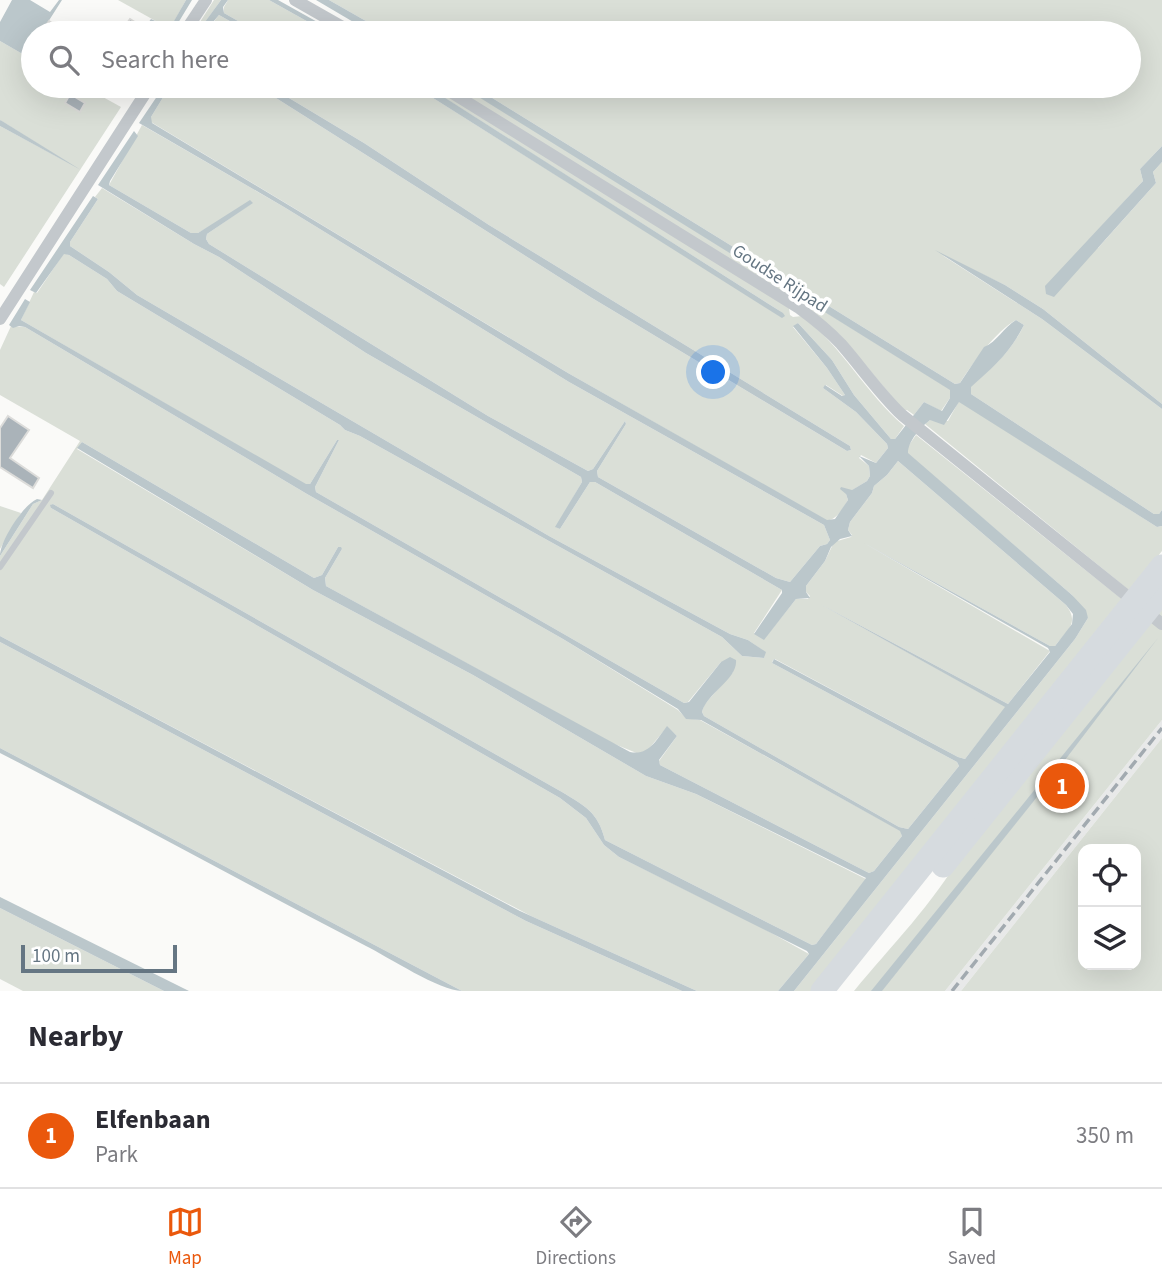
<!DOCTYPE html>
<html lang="en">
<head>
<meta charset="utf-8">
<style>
  :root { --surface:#fff; --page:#f2f2f3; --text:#2b2b33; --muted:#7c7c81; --line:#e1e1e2; --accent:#ea580c }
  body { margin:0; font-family:"Source Sans 3",sans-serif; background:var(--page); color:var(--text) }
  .controls { position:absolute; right:21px; bottom:21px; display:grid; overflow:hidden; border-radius:14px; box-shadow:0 7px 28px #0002 }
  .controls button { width:63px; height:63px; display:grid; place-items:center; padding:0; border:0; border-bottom:2px solid var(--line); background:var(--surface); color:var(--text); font:35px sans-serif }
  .scale { position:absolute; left:21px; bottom:18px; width:156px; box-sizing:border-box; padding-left:7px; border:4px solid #657683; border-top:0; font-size:19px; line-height:24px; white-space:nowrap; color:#657683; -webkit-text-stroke:5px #fff; paint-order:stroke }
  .you { position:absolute; left:714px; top:373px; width:24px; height:24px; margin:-18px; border:5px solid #fff; border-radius:50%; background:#1a73e8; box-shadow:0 0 0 10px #1a73e833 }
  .badge { display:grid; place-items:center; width:46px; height:46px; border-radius:50%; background:var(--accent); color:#fff; font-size:23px; font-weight:700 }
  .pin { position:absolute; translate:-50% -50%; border:4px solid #fff; box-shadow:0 2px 7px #0006 }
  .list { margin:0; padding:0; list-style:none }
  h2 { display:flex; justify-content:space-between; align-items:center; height:91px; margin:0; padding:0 28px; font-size:30px }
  h2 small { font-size:23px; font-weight:400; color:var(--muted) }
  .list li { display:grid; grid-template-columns:46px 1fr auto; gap:21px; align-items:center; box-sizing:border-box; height:105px; padding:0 28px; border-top:2px solid var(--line) }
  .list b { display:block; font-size:26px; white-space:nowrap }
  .list p { margin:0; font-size:23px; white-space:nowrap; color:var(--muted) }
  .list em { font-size:23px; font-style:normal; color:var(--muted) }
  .icon { flex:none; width:38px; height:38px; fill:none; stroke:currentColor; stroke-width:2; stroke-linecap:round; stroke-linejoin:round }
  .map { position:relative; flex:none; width:1162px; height:991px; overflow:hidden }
  .search { position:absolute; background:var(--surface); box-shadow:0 7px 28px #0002; left:21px; right:21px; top:21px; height:77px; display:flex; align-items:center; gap:18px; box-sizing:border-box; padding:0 24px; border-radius:38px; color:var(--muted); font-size:26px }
  .sheet { height:196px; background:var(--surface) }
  nav { display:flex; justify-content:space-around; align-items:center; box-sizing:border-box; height:98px; border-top:2px solid var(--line); background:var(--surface); font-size:19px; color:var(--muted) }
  nav a { display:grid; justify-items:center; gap:4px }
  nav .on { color:var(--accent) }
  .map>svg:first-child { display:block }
  .built { fill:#e8e9e9 }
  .green { fill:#dadfd7; fill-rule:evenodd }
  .water { fill:#bbc7cb }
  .building { fill:#aab3b9; stroke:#dcdcda; stroke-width:2 }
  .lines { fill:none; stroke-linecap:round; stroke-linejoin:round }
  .lane { stroke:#c3c8cc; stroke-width:6 }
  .street { stroke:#c3c8cc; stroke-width:12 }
  .highway { stroke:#d6dbdf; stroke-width:23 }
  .rail { stroke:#a2aab0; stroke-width:3.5; stroke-dasharray:10 5; stroke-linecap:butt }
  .labels { text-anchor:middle; stroke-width:7; stroke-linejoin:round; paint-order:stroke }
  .street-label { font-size:18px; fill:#657683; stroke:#fff }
</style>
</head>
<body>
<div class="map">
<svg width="1162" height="991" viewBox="0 0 1162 991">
  <rect width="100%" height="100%" fill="#fafaf8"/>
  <polygon class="built" points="1162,720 1162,738 961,991 945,991"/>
  <g class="green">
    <polygon points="118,0 186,0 170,29"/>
    <polygon points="214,0 221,0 203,25 208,29 219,15 251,33 193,33"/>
    <polygon points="228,0 269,0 328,33 259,33 224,13 224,7"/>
    <path d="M329 0H1162V146L1140 169 1143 181 1088 241 1098 248 1156 183 1153 172 1162 162V404L1043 309 1005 285 942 255 1042 319 1162 409V510L1159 514H1154L971 394 970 387C993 367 1011 352 1024 325L1016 320C996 331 972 364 960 383L955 384 473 86H1129V33H387Z"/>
    <polygon points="0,41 33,60 33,86 83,86 121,107 4,287 0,284 0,126 67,162 0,120"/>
    <path d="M170 86H257L592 298 847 451 851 450 850 446 489 225 364 143 269 86H414L706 269 783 313 426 86H434L789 308 790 315 793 317 802 316C842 346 866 394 904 426L895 439H891L854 395 832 360 798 323 793 327 827 368 845 395 843 396 826 385 823 388 856 412 887 444 888 448 876 463 861 455 859 458 869 466 870 476 867 481 846 494 848 500C842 510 838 518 827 521L568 373 151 122V117Z"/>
    <polygon points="448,86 462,86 951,390 950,398 941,411 924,402 914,415 907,410 904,411 839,334"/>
    <polygon points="142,125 284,207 569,382 824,525 830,540 827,544 820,546 790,582 776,578 598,477 597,471 626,424 625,421 593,469 588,471 488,416 209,244 206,239 207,234 252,203 198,233 191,233 109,185"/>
    <path d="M102 188 194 244 219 257 366 353 581 477 582 482 556 527 560 529 590 482H595L782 590 754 633 764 639 796 599H808L810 596 806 592V586L825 561 834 542 851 537 852 535 848 530 850 522 872 493 874 486 887 475 898 461 1066 605C1080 624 1067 630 1055 646H1050L864 543 1050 651 1008 704 820 604 1006 707 965 759 958 757 775 659 773 660 772 663 957 762 959 766 908 829 899 827 704 716 702 712 704 705 733 672 721 662 688 702 684 703 316 492 315 487 339 440H337L310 484 306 485 21 320 34 292 37 293 64 253 69 255 107 279 117 291 340 425 345 430 360 436 722 637 742 656 764 658 765 652 748 640 730 634 549 536 137 295 109 272 70 246V242L98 199 95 197Z"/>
    <path d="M11 326 25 327 307 494 563 639 678 710 686 718 700 720 901 831 902 836 874 871 869 873 660 765 659 761 677 736 667 727 647 751 639 754 612 743 326 586 325 578 342 549 338 547 322 575 314 578 82 442 77 449 313 590 473 675 646 776 696 794 866 879 816 944 812 945 605 840C598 812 585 806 562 792L53 504 51 505V508L560 798 586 818 604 845 619 857 759 926 809 954 778 991H697L531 916 0 636V556L33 504 42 500 80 441 0 395V350Z"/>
    <polygon points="959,401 1157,527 1162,526 1162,551 1130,591 925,424 930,420 948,421"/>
    <polygon points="916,435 1123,600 812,991 794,991 1075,639 1088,618 1072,595 907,453 907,448"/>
    <polygon points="0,506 21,513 0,549"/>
    <path d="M1162 604V720L945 991H854C891 946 934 903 962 853Z"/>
    <polygon points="0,642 526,921 682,991 462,991 0,748"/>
    <path d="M1162 738V991H961ZM1083 849H1136V965H1083Z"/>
    <polygon points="0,908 164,991 23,991 0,979"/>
  </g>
  <g class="water">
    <polygon points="12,0 30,0 50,12 59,0 62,0 41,33 33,33 33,45 26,56 0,41 0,22"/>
    <polygon points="186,0 192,0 172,33 168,33 148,23 151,19 170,28"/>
    <polygon points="221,0 228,0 223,7 224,13 259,33 251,33 219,15 207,29 202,26"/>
    <polygon points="269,0 278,0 337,33 328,33"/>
    <polygon points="316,0 329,0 387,33 372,33"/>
    <path d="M164 86H170L151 117 152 123 568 373 827 520 835 519 848 500 846 494 840 489 841 487 852 490 867 481 870 476 869 466 859 456 876 463 888 448 887 444 856 412 823 388 825 385 842 396 845 395 827 368 793 326 798 323 832 360 854 395 891 439H895L924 402 942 411 950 398V390L461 86H473L955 384 960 383 984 347C997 342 1004 327 1016 320L1024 325C1010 353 993 367 971 387V394L1154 514H1159L1162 510V526L1157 527 959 402 944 425 930 420C921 427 908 441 908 453L1072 595 1086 610 1088 618 1075 639 794 991H778L809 954 807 951 619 857 604 845 586 818 560 798 51 508 50 505 53 504 562 792C585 806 598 812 605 840L812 945 816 944 866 878 696 794 646 776 473 675 313 590 77 448 82 442 314 578 322 575 338 547H341L342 549 325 578 326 586 630 752C649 756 657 739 667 726L677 736 659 760 660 765 869 873 874 871 902 836 900 831 701 720 686 719 678 709 563 639 307 494 25 327 19 326 13 328 9 325 25 299 30 302 21 320 306 484H310L337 440H339L315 487 316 492 684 703 689 702 721 662 730 657 736 660C738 679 707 693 702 712L704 716 899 827 908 829 959 766 957 762 772 663 774 659 958 757 965 759 1005 707 820 604 1008 704 1050 652 1048 648 864 543 1050 646H1055L1072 624 1073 614 1066 605 898 461 887 475 874 486 872 493 850 522 848 530 852 536 840 539 831 547 825 561 806 586V592L810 598 796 599 764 640 754 634 782 593V590L595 482H590L560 529 555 527 582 482 581 477 366 353 219 257 194 244 98 185 134 131 138 136 110 181 109 185 191 233H198L250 200 253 203 207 234 206 239 209 244 488 416 588 471 593 469 625 421 626 424 597 471 598 477 776 578 790 582 820 546 827 544 830 540 824 525 569 382 284 207 139 123Z"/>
    <polygon points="257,86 269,86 364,143 489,225 850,446 851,450 847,451 592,298"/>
    <polygon points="414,86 426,86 436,92 783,313 785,316 782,318"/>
    <polygon points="0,120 2,121 81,170 0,126"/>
    <polygon points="1162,146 1162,162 1153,172 1156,183 1054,297 1046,294 1045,286 1143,181 1140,169"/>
    <polygon points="93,196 98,199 70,242 70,246 109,272 137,295 549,536 730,634 748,640 766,652 764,658 742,656 722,637 360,436 345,430 340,425 117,291 107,279 69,255 64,254 36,293 30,290"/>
    <polygon points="935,250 1005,285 1043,309 1162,404 1162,409 1042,319"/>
    <path d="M37 499 42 500 33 504 0 556C0 541 23 505 37 499Z"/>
    <polygon points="0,636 520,911 697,991 682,991 526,921 0,642"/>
    <polygon points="1158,638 1033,802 882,991 871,991"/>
    <path d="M0 748 462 991C440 991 388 957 366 946 244 883 123 816 0 753Z"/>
    <polygon points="0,897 189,991 164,991 0,908"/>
  </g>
  <g class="building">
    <polygon points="130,19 141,26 136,33 120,33"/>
    <polygon points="49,21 68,33 41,33"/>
    <polygon points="70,94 85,103 80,112 65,103"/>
    <polygon points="8,416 29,430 10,458 39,478 33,488 0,467 0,428"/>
  </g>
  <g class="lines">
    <polyline class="lane" points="0,567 51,493"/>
    <g class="street">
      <polyline points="295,0 353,33"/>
      <polyline points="184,33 206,0"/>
      <path d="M441 86 799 308C814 319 828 330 841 344 862 368 879 393 902 415L1162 624"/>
      <polyline points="0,319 150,86"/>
    </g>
    <g class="highway">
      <polyline points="943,866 1162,592"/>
      <polyline points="822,991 1162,566"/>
    </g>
    <polyline class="rail" points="952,991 1162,728"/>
  </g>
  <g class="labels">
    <g class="street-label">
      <text transform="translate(780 278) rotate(33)" y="6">Goudse Rijpad</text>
    </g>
  </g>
</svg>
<div class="controls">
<button><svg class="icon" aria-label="locate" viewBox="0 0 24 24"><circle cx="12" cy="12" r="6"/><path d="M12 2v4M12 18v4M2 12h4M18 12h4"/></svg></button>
<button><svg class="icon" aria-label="layers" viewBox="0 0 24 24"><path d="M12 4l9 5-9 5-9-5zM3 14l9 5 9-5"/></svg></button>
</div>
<div class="scale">100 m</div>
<div class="you"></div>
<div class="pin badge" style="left:1062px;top:786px">1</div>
<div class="search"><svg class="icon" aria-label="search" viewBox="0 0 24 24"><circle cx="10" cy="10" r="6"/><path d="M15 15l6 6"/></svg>Search here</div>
</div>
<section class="sheet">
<h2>Nearby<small></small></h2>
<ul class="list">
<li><span class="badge">1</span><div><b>Elfenbaan</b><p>Park</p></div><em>350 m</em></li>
</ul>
</section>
<nav>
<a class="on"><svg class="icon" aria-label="map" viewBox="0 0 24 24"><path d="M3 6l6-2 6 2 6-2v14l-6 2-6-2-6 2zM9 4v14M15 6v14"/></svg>Map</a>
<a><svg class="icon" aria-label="directions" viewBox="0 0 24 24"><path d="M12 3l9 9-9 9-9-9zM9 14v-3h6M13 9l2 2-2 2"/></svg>Directions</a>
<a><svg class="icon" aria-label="saved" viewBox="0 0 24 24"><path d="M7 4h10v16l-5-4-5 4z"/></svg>Saved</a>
</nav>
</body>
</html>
